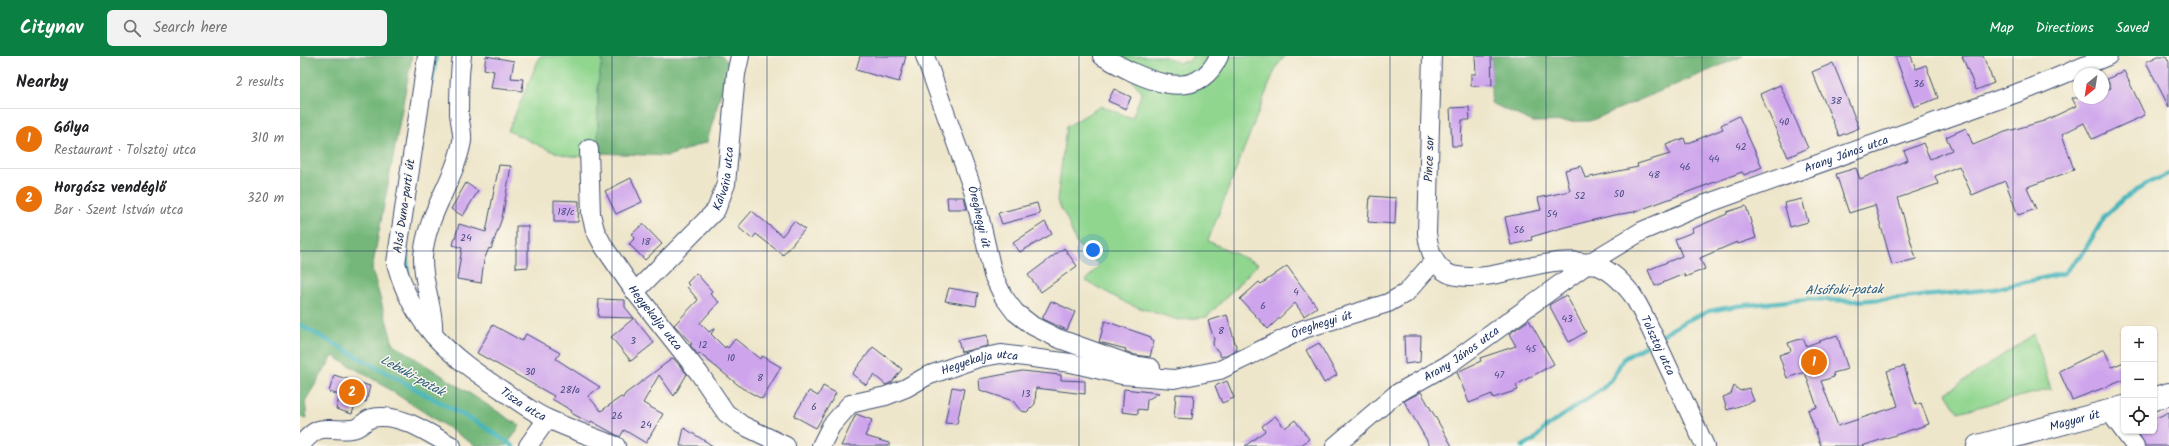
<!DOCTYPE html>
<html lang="en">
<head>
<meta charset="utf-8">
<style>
  :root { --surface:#fff; --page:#f2f2f2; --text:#202124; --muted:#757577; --line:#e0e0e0; --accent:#0b8043 }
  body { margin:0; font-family:Kalam,sans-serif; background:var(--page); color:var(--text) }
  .controls { position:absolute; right:12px; bottom:12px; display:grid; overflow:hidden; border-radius:6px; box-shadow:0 1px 3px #0004 }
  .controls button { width:36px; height:36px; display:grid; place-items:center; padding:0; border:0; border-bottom:1px solid var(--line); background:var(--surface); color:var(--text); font:20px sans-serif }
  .compass { position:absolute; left:1773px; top:12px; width:36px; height:36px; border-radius:50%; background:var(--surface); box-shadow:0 1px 3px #0004; rotate:210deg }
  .you { position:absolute; left:793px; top:194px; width:14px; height:14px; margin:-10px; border:3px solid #fff; border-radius:50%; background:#1a73e8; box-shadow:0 0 0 6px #1a73e833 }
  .badge { display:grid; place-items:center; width:26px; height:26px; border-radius:50%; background:var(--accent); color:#fff; font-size:13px; font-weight:700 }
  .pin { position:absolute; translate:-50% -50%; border:2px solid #fff; box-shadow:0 1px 4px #0006 }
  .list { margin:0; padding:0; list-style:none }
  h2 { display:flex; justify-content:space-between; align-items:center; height:52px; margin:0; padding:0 16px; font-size:17px }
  h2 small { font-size:13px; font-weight:400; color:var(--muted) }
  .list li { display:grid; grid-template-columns:26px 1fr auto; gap:12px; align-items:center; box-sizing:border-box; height:60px; padding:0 16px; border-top:1px solid var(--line) }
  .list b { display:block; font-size:15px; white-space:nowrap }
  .list p { margin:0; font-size:13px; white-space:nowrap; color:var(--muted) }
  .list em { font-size:13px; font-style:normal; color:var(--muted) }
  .icon { flex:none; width:22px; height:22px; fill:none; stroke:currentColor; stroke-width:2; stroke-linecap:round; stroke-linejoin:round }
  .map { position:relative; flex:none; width:1869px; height:390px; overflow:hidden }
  header { display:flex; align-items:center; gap:24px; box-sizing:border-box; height:56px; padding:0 20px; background:var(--accent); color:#fff }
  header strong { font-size:19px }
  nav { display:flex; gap:22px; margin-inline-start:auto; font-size:14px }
  .search { width:280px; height:36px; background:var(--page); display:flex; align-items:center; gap:10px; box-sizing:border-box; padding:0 14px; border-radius:6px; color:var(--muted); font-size:15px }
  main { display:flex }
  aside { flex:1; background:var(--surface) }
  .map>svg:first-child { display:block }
  .green { fill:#90d68f; stroke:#568276 }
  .forest { fill:#74b77a; stroke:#48736c }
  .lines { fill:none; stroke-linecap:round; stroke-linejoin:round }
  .stream { stroke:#45b5bc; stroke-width:4.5 }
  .building { fill:#cea4ec }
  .minor-casing { stroke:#3b4a6e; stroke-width:20 }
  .tertiary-casing { stroke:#3b4a6e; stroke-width:24 }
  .minor { stroke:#fff; stroke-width:18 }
  .tertiary { stroke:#fff; stroke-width:22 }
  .grid { fill:none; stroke:#1b2f5e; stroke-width:1; stroke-opacity:0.55 }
  .labels { text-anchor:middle; stroke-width:3; stroke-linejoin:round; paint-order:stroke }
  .number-label { font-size:10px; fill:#484c82 }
  .street-label { font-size:12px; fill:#1b2f5e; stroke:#fbf7ec }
  .water-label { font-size:13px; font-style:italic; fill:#2a5e7f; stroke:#fbf7ec }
</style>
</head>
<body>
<header>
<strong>Citynav</strong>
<div class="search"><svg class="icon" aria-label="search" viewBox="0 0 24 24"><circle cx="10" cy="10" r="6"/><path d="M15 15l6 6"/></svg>Search here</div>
<nav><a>Map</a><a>Directions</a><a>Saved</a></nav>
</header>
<main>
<aside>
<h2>Nearby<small>2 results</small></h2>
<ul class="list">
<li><span class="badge" style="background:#e8710a">1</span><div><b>Gólya</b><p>Restaurant · Tolsztoj utca</p></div><em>310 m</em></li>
<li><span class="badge" style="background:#e8710a">2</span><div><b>Horgász vendéglő</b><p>Bar · Szent István utca</p></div><em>320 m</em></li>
</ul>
</aside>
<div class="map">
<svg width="1869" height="390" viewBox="0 0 1869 390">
  <rect width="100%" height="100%" fill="#fbf7ec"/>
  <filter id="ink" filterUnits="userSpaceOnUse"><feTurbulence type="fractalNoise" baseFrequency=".025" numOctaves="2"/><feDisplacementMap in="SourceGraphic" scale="8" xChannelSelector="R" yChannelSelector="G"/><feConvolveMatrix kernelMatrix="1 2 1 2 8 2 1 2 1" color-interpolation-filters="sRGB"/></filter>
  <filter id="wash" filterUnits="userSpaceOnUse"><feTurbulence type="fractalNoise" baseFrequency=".012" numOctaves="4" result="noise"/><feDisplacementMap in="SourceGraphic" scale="16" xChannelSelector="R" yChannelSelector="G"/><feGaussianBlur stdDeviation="0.9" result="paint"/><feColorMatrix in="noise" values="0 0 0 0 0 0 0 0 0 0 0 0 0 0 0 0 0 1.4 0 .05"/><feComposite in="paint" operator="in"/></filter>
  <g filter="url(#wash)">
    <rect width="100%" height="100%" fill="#eee6ca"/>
    <g class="green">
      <path d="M240 0H303L298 27V97C264 109 239 87 208 75Z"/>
      <polygon points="812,0 863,0 879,7 890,5 892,0 985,0 976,11 908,185 958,208 907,261 878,264 828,248 786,225 799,209 776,187 767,163 757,145 766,71 801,50 832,62 842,36"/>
      <polygon points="1734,278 1751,333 1658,356 1646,337"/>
    </g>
    <g class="forest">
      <polygon points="0,0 112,0 72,213 93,288 220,370 206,390 176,390 73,323 33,300 5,345 7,363 0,361"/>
      <polygon points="303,0 422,0 429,7 407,86 368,100 298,97 298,27"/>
      <polygon points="1192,0 1443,0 1290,65 1233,66 1191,47"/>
    </g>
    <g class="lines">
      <g class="stream">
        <polyline points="132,26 136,0"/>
        <polyline points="106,195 108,218"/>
        <polyline points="0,269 183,370 213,390"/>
        <polyline points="1359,281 1386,265 1409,255 1437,250 1508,243 1555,245 1601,242 1695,233 1764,217 1783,197 1805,160 1823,143 1848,127 1869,118"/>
        <polyline points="1223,390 1234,384 1246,371 1302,333 1312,323 1323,303 1353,285"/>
      </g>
    </g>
    <g id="blocks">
      <g class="building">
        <polygon points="186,0 214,5 211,22 223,23 222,35 191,32 194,15 184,13"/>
        <polygon points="560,0 606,0 599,26 556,14"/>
        <polygon points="1175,0 1191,0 1192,29 1171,30 1171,18 1176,18"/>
        <polygon points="1595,0 1611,0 1616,13 1626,9 1638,42 1614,51"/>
        <polygon points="1662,0 1683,0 1694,27 1676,34"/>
        <polygon points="1858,0 1866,0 1869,6 1869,51 1846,6"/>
        <polygon points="1533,7 1559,72 1539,80 1512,16"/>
        <polygon points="1824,15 1845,59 1792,83 1784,67 1762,78 1774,114 1727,131 1736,153 1718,159 1705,125 1672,139 1659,110 1635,120 1638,128 1598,142 1616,203 1592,209 1575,149 1549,157 1536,118 1556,112 1560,123 1608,104 1604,95 1623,87 1630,103 1652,94 1646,81 1666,72 1673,89 1705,76 1744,65 1776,50 1772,42 1803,42 1803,35 1811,32 1807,23"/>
        <polygon points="1480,29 1508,92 1488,101 1460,38"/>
        <polygon points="814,33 831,41 826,53 808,45"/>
        <polygon points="1169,51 1170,64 1162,64 1161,90 1152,90 1150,52"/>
        <polygon points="1439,60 1462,111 1444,119 1442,116 1334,156 1314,159 1265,171 1231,181 1232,184 1211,189 1205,161 1241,154 1238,142 1270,135 1265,114 1281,110 1285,122 1338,111 1337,108 1370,98 1366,89 1384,82 1386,88 1423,73 1421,69"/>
        <polygon points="199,109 211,110 202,162 191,193 189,192 184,204 181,227 157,223 162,192 153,189 159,168 186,176"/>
        <polygon points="331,122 342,146 316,158 305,135"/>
        <polygon points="166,127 178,135 163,160 151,153"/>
        <polygon points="1070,140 1096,142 1095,168 1068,166"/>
        <polygon points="647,141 664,141 667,153 648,153"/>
        <polygon points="1502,143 1508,166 1490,171 1484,147"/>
        <polygon points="254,144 279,145 278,166 254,166"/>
        <polygon points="737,147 740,158 702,168 698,157"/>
        <polygon points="1446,150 1456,182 1438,188 1437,186 1400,202 1405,213 1385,221 1384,218 1355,230 1348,214 1382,200 1375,183 1393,176 1392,173 1427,158 1427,156"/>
        <polygon points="452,155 482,180 494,165 505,173 483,199 456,178 452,183 438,171"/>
        <polygon points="745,166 752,178 720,196 713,187"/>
        <polygon points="343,168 362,188 345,204 329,188 335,182 332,178"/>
        <polygon points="216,170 228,170 228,211 216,212"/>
        <polygon points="764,192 777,210 741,236 728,219"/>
        <polygon points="987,210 1017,251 1004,260 995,247 968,273 940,243 959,226 961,228"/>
        <polygon points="396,217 412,235 410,238 419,246 400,267 409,276 415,272 411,278 425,292 426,290 428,292 435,283 460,303 462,300 481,311 462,343 442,332 399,297 398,299 390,289 392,288 374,269 398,244 387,231 389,229 387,227"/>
        <polygon points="649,232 678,237 676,250 645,245"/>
        <polygon points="1266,239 1286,276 1269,286 1249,249"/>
        <polygon points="299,243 325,244 325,251 354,287 331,305 311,281 334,262 298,261"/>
        <polygon points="751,245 775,256 767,274 742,263"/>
        <polygon points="927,259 937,294 921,301 918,295 914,292 913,287 914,283 908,265"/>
        <polygon points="1229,264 1254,308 1216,329 1218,334 1193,342 1192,338 1169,347 1157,316 1181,305 1180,302 1216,290 1209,278"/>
        <polygon points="805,265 851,281 851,284 854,285 850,301 835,299 825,295 826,293 799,286"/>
        <polygon points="193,269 222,285 226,278 260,297 256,303 300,331 288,340 301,355 321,341 323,342 325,338 373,302 387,318 374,340 359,319 343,347 363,358 346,387 324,374 320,381 291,365 290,367 271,357 272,355 252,343 254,340 177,297"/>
        <polygon points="687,279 688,290 661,296 658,284"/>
        <polygon points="1537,279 1548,313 1533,317 1534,321 1521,325 1538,370 1598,350 1587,315 1604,310 1616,349 1621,347 1629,368 1562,390 1521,390 1508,354 1517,351 1505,316 1487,322 1479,299 1491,295 1488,287 1503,282 1506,290"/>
        <polygon points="1104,280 1121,280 1120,306 1105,308"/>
        <polygon points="1019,287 1037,319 1024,327 1006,294"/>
        <polygon points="573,291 602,313 592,326 586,329 574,319 566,329 552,318"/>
        <polygon points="1804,293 1812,311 1824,306 1824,324 1772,344 1759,315"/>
        <polygon points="722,315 761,319 761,324 785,325 785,338 736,332 735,348 727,356 721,355 713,345 680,334 679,323"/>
        <polygon points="34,319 70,330 66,346 57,343 52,358 36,353 40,339 29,336"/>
        <polygon points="927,325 934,342 922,347 915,330"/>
        <polygon points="523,330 536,337 516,372 494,360 509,335 518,340"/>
        <polygon points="1434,330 1440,335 1449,332 1454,345 1427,354 1423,341 1431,338"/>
        <polygon points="652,331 664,333 657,368 645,367"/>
        <polygon points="824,333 859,337 847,344 846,354 838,353 838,358 822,356"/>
        <polygon points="1121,336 1152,390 1130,390 1104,345"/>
        <polygon points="876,338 894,339 892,363 874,362"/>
        <polygon points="1869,356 1869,390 1845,390 1837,375 1854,375 1854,363"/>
        <polygon points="556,358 572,364 565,380 589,387 589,390 541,390"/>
        <polygon points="975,360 985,372 995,364 1009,383 1000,390 945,390 965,375 962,370"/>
        <polygon points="384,372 413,390 380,390"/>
      </g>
    </g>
  </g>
  <g filter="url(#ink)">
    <use href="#blocks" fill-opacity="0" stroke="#3b4a6e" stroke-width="1"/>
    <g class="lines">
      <g class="minor-casing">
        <g id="minor">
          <path id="s1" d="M127 0 96 207C113 271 149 299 202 334 216 344 232 356 248 363 270 373 293 381 316 390"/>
          <path id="s2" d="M625 0 674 137 693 219 703 240 715 256 733 270 757 282 832 309 851 312"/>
          <path d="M802 0C838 20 895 53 919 0"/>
          <path id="s3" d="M1132 0 1127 177C1129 196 1136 217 1157 220 1204 227 1251 193 1298 210 1312 215 1322 226 1331 237 1342 253 1350 273 1359 291 1374 324 1390 357 1405 390"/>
          <path id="s4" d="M289 93 291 158 295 174 304 191 335 236 399 317 426 357 442 369 486 390"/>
          <path id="s5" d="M335 236 416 154 426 128 436 18 440 0"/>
          <path d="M133 279C135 253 122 228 123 201 126 158 155 125 162 85 163 77 160 67 159 58 159 39 159 19 162 0"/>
          <polyline points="1809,355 1835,390"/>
          <path d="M0 390C21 364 24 376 51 373 61 373 64 364 72 362 100 356 129 378 152 390"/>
          <polyline points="228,390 247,363"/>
          <path id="s6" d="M521 390 531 370 550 348 586 340 606 332 627 320 678 302 701 298 771 307 822 319 874 323 920 314 1004 273 1088 247 1106 237 1134 205"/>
          <path id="s7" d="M1035 390 1096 338 1151 307 1289 207 1342 175 1403 149 1731 32 1808 0"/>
        </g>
      </g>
      <g class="tertiary-casing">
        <g id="tertiary">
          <polyline points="1854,343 1869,338"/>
          <path id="s8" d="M1678 390 1824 351"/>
        </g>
      </g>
      <use href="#minor" class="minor"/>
      <use href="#tertiary" class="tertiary"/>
    </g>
  </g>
  <path class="grid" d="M156 0V390M312 0V390M467 0V390M623 0V390M779 0V390M934 0V390M1090 0V390M1246 0V390M1402 0V390M1558 0V390M1713 0V390M0 195H1869"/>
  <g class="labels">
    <g class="number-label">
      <text x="1619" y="31">36</text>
      <text x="1536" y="48">38</text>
      <text x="1484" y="69">40</text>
      <text x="1441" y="94">42</text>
      <text x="1414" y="106">44</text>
      <text x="1385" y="114">46</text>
      <text x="1354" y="122">48</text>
      <text x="1319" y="141">50</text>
      <text x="1280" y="143">52</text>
      <text x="266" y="159">18/c</text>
      <text x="1252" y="161">54</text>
      <text x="1219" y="177">56</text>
      <text x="166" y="185">24</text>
      <text x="346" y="189">18</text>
      <text x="996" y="239">4</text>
      <text x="963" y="253">6</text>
      <text x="1267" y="266">43</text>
      <text x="921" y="278">8</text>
      <text x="333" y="288">3</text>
      <text x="403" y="292">12</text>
      <text x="1231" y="296">45</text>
      <text x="431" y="305">10</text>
      <text x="230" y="319">30</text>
      <text x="1199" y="322">47</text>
      <text x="460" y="325">8</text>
      <text x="270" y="337">28/a</text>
      <text x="726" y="341">13</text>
      <text x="514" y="354">6</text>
      <text x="317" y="363">26</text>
      <text x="346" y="372">24</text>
    </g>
    <g class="street-label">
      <text dy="4" stroke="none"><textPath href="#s7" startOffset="594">Arany János utca</textPath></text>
      <text transform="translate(1129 103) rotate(-88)" y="4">Pince sor</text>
      <text dy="4" stroke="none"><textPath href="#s5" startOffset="148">Kálvária utca</textPath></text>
      <text transform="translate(104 150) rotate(-82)" y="4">Alsó Duna-parti út</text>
      <text dy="4" stroke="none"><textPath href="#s2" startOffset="170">Öreghegyi út</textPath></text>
      <text dy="4" stroke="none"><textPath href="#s4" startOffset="188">Hegyekalja utca</textPath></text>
      <text dy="4" stroke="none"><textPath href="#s6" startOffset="545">Öreghegyi út</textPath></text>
      <text dy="4" stroke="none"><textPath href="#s3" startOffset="479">Tolsztoj utca</textPath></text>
      <text dy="4" stroke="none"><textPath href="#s7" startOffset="157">Arany János utca</textPath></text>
      <text dy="4" stroke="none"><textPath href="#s6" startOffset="189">Hegyekalja utca</textPath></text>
      <text dy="4" stroke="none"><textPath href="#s1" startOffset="405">Tisza utca</textPath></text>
      <text dy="4" stroke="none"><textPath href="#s8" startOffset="100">Magyar út</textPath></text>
    </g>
    <g class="water-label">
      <text transform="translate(1544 233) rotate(-1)" y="5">Alsófoki-patak</text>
      <text transform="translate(113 319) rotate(29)" y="5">Lebuki-patak</text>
    </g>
  </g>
</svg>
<div class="controls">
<button>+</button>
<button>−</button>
<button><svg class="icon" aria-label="locate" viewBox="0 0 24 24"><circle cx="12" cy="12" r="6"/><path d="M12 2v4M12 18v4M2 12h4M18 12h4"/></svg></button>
</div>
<svg class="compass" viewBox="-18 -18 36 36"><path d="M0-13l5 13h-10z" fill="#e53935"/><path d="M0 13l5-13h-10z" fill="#757577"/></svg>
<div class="you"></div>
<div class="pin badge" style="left:1514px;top:306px;background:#e8710a">1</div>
<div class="pin badge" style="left:52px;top:336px;background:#e8710a">2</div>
</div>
</main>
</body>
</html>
